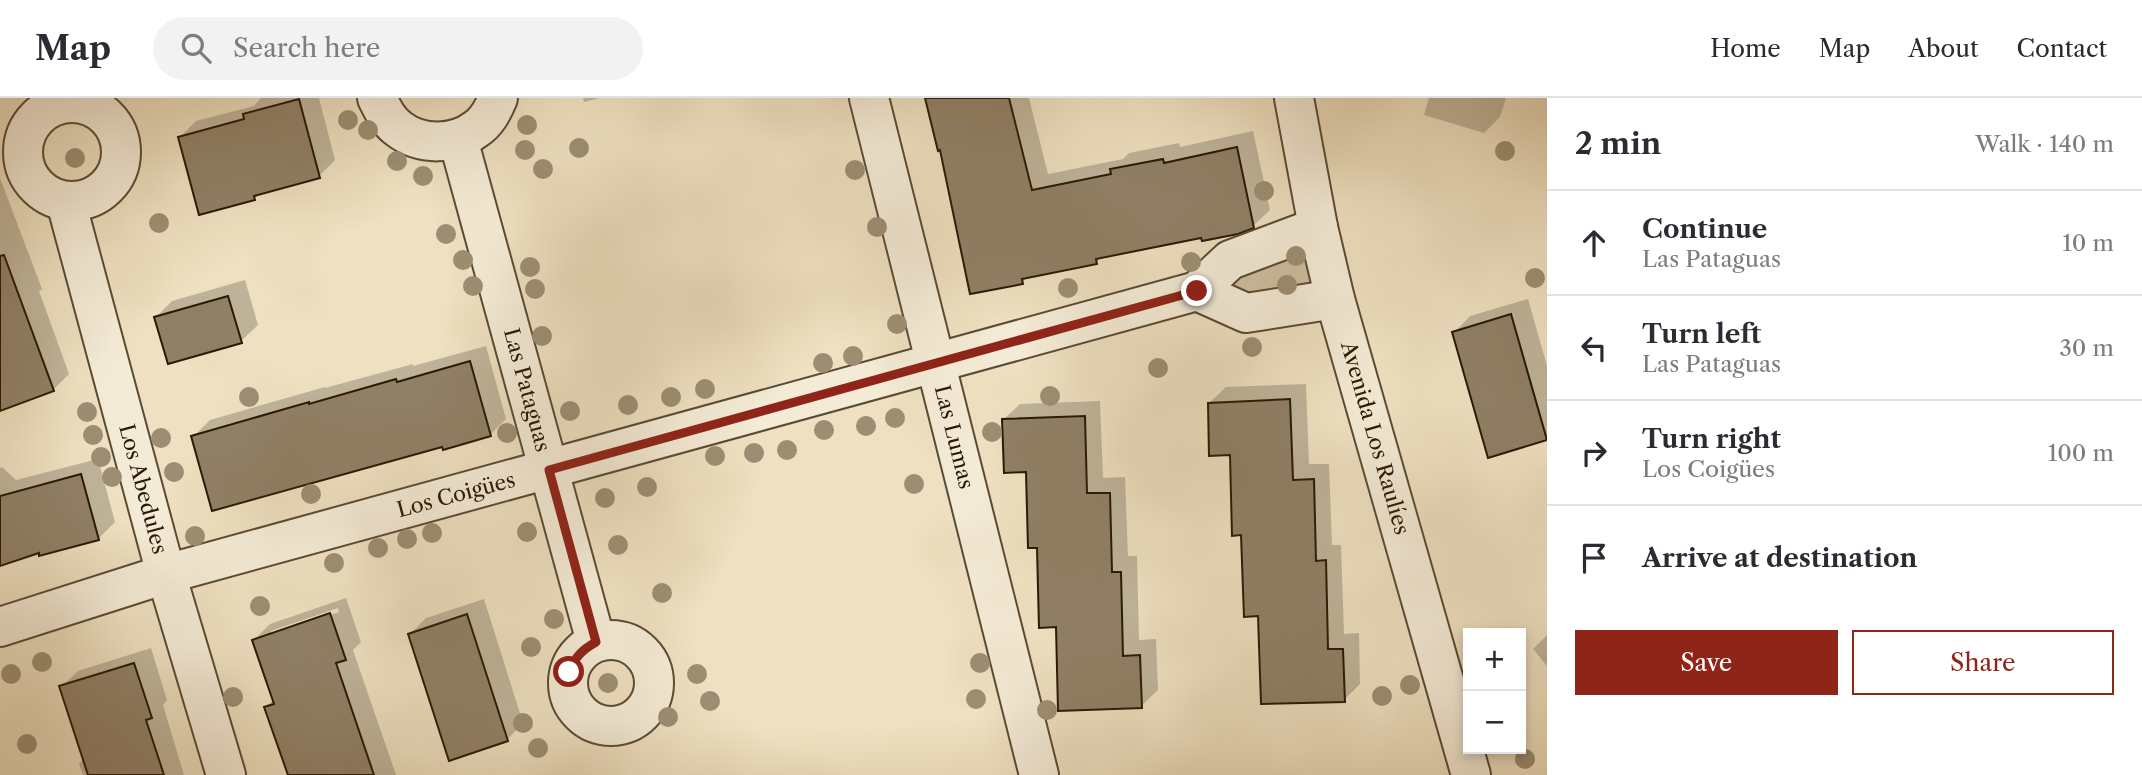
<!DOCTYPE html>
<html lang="en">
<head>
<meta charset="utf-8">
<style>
  :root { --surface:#fff; --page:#f2f2f3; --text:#2b2b33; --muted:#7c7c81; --line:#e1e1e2; --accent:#8f2418 }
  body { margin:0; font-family:"Libre Caslon Text",serif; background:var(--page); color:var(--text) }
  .controls { position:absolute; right:21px; bottom:21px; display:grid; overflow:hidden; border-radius:0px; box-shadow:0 4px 10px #0003 }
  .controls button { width:63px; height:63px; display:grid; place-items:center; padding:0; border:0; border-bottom:2px solid var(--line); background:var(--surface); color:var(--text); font:35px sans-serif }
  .stop { position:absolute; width:21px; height:21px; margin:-16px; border:5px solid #8f2418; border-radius:50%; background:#fff }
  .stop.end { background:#8f2418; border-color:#fff; box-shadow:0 2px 7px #0008 }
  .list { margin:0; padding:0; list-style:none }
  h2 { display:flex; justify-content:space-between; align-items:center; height:91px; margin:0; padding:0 28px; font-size:30px }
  h2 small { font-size:23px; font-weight:400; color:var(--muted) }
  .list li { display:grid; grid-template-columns:46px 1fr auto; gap:21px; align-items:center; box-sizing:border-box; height:105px; padding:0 28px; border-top:2px solid var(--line) }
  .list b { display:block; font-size:26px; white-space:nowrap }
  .list p { margin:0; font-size:23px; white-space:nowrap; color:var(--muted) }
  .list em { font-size:23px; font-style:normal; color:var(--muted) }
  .actions { display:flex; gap:14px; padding:21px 28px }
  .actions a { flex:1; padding:16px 0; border:2px solid var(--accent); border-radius:0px; text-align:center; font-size:24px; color:var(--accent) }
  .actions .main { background:var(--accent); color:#fff }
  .icon { flex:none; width:38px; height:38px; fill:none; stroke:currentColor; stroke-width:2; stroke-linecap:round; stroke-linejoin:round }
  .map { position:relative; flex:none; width:1547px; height:677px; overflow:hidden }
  header { display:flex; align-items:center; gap:42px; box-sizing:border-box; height:98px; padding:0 35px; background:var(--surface); border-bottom:2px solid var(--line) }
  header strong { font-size:33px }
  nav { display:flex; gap:38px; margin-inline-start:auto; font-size:24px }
  .search { width:490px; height:63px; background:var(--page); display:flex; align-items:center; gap:18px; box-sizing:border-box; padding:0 24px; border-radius:38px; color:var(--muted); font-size:26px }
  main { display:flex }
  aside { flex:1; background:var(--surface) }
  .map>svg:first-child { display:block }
  .green { fill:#cdbea0; stroke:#7c6c52; stroke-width:2 }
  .shadow { fill:#0003; fill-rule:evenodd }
  .building { fill:#908066; stroke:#2a1905; stroke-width:2 }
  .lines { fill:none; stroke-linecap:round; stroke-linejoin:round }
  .minor-casing { stroke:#5b4b34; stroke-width:42 }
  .minor { stroke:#f4ebd6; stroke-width:38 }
  .tree { fill:#9d8e73 }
  .route { stroke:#8f2418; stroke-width:9 }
  .labels { text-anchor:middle; stroke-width:5; stroke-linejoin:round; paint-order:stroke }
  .street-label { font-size:21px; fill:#2a1905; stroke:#f4ebd6 }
</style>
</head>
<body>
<header>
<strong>Map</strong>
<div class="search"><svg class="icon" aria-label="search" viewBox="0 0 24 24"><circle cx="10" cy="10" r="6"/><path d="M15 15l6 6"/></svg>Search here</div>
<nav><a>Home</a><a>Map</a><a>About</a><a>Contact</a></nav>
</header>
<main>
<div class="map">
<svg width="1547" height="677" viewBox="0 0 1547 677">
  <rect width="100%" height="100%" fill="#eee0c0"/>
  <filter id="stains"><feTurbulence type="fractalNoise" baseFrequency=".00286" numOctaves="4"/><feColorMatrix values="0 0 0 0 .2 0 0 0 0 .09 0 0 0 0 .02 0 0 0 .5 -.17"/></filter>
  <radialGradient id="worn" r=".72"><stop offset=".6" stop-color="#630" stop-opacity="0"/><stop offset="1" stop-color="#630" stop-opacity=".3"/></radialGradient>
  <polygon class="green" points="1309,143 1318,195 1254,201 1231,191 1231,174"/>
  <g class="shadow">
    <polygon points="261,0 319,0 335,62 319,78 261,94 254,101 180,39 196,23 254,8"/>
    <polygon points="583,0 599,0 584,4"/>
    <polygon points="927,0 1029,0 1048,76 1123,61 1129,55 1179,45 1180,49 1253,33 1270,112 1253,128 1102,159 1096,164 1029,178 1022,184 942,50"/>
    <polygon points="1429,0 1506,0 1500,19 1484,35 1424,17"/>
    <polygon points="0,80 42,191 39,193 69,276 53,292 0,311"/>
    <polygon points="245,182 258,227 241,243 156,219 172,203"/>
    <polygon points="1528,201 1547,268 1547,340 1489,357 1454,235 1470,218"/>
    <polygon points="486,248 506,321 490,337 444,347 193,339 210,322 325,289 325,290 413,266 413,268"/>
    <polygon points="1306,286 1309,366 1329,366 1332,447 1341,447 1344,536 1359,535 1360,586 1344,602 1260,516 1243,435 1232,355 1209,305 1226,289"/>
    <polygon points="1100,303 1103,380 1125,379 1128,458 1137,458 1139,542 1156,541 1158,592 1141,608 1058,528 1039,448 1027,372 1003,322 1020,306"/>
    <polygon points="98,361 115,424 98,441 40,453 0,466 0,370 2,369 16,382"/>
    <path d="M346 500 361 544 353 552 396 677H288L266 609 274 601 254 542 270 526ZM338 510 339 514 271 537V533Z"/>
    <polygon points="484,501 523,625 507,642 410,536 426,520"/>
    <polygon points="1547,537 1547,568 1533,551"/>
    <polygon points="151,550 167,602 163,607 184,677 83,677 79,666 84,660 61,589 78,573"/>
  </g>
  <g class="building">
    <polygon points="925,0 1009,0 1032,92 1111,76 1110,71 1163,61 1164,65 1237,49 1254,130 1238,136 1202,143 1201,140 1096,161 1097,166 1022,181 1023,186 970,196 940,52 938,53"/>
    <polygon points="299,1 320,80 254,98 255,102 199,117 178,39 244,21 243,16"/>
    <polygon points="4,157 54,293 0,313 0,158"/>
    <polygon points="228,198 242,245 168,266 154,219"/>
    <polygon points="1511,216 1547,342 1488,360 1452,234"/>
    <polygon points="470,263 491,338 443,352 442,349 212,413 191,338 309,304 309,306 396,281 397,284"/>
    <polygon points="1290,301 1293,382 1314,381 1316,463 1326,462 1328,551 1343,551 1345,604 1261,606 1258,518 1244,519 1241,437 1232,438 1230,357 1209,358 1208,305"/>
    <polygon points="1085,318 1087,395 1110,395 1112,474 1121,474 1123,558 1140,557 1142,610 1058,613 1056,529 1039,530 1037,450 1028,450 1026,374 1004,375 1002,321"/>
    <polygon points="81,376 99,442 39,458 39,455 0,468 0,398"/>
    <polygon points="330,515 346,562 336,565 374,677 288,677 264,609 274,606 252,542"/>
    <polygon points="467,516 508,643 449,663 408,536"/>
    <polygon points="134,565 152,620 146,622 164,677 88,677 59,588"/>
  </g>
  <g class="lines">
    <g class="minor-casing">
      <g id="minor">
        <path d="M377 0C383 12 388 23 399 31 421 48 455 47 476 31 487 24 493 12 498 0"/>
        <polyline points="869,0 1039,677"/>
        <polyline points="1294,0 1318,129 1335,201 1471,677"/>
        <circle cx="72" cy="54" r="49"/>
        <polyline points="458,41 596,544"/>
        <polyline points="66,104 166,476 226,677"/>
        <polyline points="1197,193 1246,215 1335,201"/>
        <polyline points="0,529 166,476 1197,193 1230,162 1318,129"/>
        <circle cx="611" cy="585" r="43"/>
      </g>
    </g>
    <use href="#minor" class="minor"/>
  </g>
  <g class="tree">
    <circle cx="348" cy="22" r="10"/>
    <circle cx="527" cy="27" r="10"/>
    <circle cx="368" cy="32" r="10"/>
    <circle cx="579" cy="50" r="10"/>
    <circle cx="525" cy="52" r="10"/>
    <circle cx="1505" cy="53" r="10"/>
    <circle cx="75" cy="60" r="10"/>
    <circle cx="397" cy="63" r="10"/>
    <circle cx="543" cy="71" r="10"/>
    <circle cx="855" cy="72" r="10"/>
    <circle cx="423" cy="78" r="10"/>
    <circle cx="1264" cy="93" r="10"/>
    <circle cx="159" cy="125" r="10"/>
    <circle cx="877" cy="129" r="10"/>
    <circle cx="446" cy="136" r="10"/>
    <circle cx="1296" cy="158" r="10"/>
    <circle cx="463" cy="162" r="10"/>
    <circle cx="1191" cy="164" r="10"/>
    <circle cx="530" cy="169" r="10"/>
    <circle cx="1535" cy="180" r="10"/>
    <circle cx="1287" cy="187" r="10"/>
    <circle cx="473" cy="188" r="10"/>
    <circle cx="1068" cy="190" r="10"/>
    <circle cx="535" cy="191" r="10"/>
    <circle cx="897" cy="226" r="10"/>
    <circle cx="542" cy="238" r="10"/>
    <circle cx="1252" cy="249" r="10"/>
    <circle cx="853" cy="258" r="10"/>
    <circle cx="823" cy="265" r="10"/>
    <circle cx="1158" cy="270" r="10"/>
    <circle cx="705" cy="291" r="10"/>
    <circle cx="1050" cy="298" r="10"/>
    <circle cx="249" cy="299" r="10"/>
    <circle cx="671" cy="299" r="10"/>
    <circle cx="628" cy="307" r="10"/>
    <circle cx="570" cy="313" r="10"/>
    <circle cx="87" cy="314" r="10"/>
    <circle cx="895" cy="320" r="10"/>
    <circle cx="866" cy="328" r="10"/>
    <circle cx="824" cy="332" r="10"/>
    <circle cx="992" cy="334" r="10"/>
    <circle cx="507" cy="335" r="10"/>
    <circle cx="93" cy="337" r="10"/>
    <circle cx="161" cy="340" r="10"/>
    <circle cx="787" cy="352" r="10"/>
    <circle cx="754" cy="355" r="10"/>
    <circle cx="715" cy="358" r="10"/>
    <circle cx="101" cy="359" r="10"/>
    <circle cx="174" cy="374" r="10"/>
    <circle cx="112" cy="379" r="10"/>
    <circle cx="914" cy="386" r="10"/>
    <circle cx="647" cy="389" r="10"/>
    <circle cx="311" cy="396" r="10"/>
    <circle cx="605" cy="400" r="10"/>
    <circle cx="527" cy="434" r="10"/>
    <circle cx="432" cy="435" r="10"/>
    <circle cx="195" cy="438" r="10"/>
    <circle cx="407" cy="441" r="10"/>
    <circle cx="618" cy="447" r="10"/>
    <circle cx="378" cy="450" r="10"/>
    <circle cx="334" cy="465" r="10"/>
    <circle cx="662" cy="495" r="10"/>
    <circle cx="260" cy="508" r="10"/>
    <circle cx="554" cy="521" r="10"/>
    <circle cx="531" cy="549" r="10"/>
    <circle cx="42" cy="564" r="10"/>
    <circle cx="980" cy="565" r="10"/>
    <circle cx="11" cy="576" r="10"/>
    <circle cx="697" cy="576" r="10"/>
    <circle cx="608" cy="585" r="10"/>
    <circle cx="1410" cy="587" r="10"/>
    <circle cx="1382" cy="598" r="10"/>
    <circle cx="233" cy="599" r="10"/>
    <circle cx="976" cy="601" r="10"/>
    <circle cx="710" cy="603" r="10"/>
    <circle cx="1047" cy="612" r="10"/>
    <circle cx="668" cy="619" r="10"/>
    <circle cx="523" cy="625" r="10"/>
    <circle cx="27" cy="646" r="10"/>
    <circle cx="538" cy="650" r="10"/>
    <circle cx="1525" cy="661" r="10"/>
  </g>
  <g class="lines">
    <path class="route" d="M569 574C575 559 582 552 596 544L549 372 1197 193"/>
  </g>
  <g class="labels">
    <g class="street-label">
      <text transform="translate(527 292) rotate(75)" y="7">Las Pataguas</text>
      <text transform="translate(954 339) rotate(76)" y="7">Las Lumas</text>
      <text transform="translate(1375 340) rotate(74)" y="7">Avenida Los Raulíes</text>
      <text transform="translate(143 391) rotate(75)" y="7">Los Abedules</text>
      <text transform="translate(456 397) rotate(-15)" y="7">Los Coigües</text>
    </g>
  </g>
  <rect width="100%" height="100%" filter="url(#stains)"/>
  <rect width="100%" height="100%" fill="url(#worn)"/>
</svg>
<div class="controls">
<button>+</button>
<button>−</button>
</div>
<div class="stop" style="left:569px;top:574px"></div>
<div class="stop end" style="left:1197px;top:193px"></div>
</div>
<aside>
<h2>2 min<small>Walk · 140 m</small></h2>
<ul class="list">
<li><svg class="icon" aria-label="ahead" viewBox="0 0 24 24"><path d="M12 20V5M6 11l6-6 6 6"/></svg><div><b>Continue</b><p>Las Pataguas</p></div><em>10 m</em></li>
<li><svg class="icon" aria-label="left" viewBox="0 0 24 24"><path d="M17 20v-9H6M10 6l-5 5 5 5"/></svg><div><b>Turn left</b><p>Las Pataguas</p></div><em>30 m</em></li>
<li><svg class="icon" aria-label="right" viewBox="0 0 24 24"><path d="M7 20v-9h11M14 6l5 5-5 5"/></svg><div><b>Turn right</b><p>Los Coigües</p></div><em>100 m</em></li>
<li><svg class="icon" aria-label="arrive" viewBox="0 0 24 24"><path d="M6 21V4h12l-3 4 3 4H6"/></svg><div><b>Arrive at destination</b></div></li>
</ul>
<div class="actions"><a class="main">Save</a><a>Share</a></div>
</aside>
</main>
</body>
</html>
